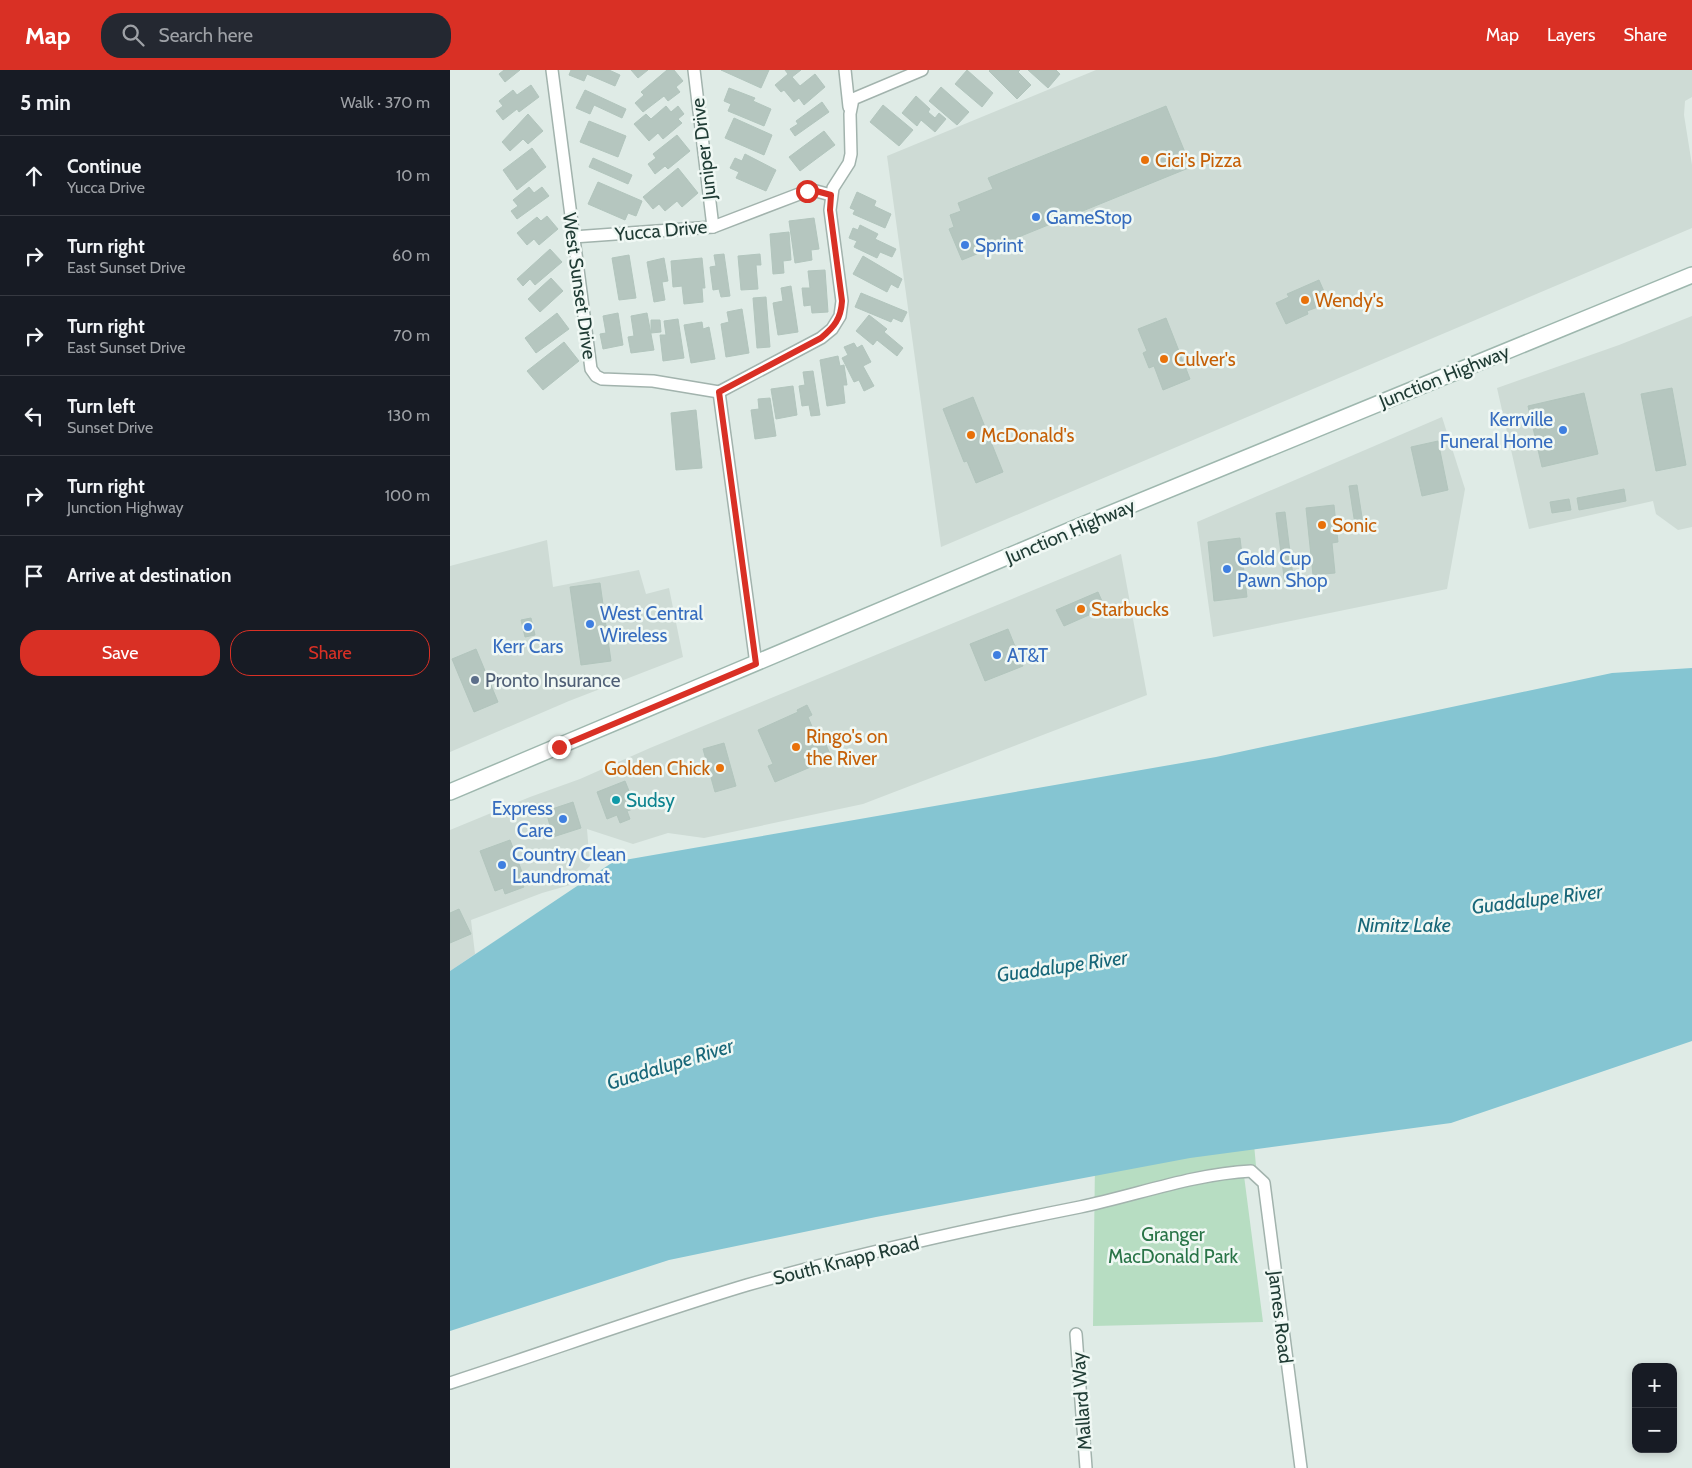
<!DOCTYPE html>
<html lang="en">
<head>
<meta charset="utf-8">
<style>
  :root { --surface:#171b24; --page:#242831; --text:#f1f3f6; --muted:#9ea1a6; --line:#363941; --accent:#d93025 }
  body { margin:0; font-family:Cabin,sans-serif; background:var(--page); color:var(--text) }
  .controls { position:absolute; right:15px; bottom:15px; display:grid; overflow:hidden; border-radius:10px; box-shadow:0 2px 8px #0003 }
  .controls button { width:45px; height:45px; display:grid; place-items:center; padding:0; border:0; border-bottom:1px solid var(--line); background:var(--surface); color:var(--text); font:25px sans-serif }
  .stop { position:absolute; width:15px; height:15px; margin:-11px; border:4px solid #d93025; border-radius:50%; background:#fff }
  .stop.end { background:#d93025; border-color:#fff; box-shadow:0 1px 5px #0008 }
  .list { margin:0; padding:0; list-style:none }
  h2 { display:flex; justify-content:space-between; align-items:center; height:65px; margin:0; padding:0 20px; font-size:21px }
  h2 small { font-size:16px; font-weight:400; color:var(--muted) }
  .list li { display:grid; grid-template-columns:32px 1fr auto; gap:15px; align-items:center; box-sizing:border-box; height:80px; padding:0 20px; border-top:1px solid var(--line) }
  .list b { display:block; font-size:19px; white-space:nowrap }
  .list p { margin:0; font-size:16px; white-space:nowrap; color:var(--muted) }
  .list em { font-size:16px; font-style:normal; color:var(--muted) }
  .actions { display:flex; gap:10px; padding:15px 20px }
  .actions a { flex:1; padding:11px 0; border:1px solid var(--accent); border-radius:20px; text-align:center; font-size:18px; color:var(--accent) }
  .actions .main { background:var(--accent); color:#fff }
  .icon { flex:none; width:28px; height:28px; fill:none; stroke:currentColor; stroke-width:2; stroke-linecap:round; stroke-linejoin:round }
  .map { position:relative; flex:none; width:1242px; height:1398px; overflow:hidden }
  header { display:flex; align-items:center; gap:30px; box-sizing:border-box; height:70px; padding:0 25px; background:var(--accent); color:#fff }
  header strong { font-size:24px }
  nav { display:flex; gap:28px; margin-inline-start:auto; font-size:18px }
  .search { width:350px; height:45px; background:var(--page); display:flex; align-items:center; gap:12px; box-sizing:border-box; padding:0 18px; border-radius:20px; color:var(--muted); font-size:19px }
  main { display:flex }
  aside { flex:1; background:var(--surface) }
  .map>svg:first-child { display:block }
  .built { fill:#cedbd5 }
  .green { fill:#b7ddc2 }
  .water { fill:#85c5d2 }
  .building { fill:#b5c6bf; stroke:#b2c5bd }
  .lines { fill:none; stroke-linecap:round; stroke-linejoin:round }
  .minor-casing { stroke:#a2b3ad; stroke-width:14 }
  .secondary-casing { stroke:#9eb7ae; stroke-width:18 }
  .minor { stroke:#fff; stroke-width:11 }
  .secondary { stroke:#fff; stroke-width:15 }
  .route { stroke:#d93025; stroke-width:6 }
  .food-dot { fill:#e8710a; stroke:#f0f8f4; stroke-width:2 }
  .shop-dot { fill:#3f7fe0; stroke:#f0f8f4; stroke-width:2 }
  .service-dot { fill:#5c6f8a; stroke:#f0f8f4; stroke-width:2 }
  .culture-dot { fill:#0f9aa8; stroke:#f0f8f4; stroke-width:2 }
  .labels { text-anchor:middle; stroke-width:5; stroke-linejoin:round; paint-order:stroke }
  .street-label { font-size:19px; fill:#203c35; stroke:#f0f8f4 }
  .food-label { font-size:19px; fill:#c56008; stroke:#f0f8f4; text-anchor:start }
  .shop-label { font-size:19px; fill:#366cbe; stroke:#f0f8f4; text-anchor:start }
  .service-label { font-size:19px; fill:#4e5e75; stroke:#f0f8f4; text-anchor:start }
  .culture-label { font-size:19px; fill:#0d838f; stroke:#f0f8f4; text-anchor:start }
  .park-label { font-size:19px; fill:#297447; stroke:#f0f8f4 }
  .water-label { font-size:20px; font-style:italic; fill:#186779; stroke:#f0f8f4 }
</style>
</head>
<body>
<header>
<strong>Map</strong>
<div class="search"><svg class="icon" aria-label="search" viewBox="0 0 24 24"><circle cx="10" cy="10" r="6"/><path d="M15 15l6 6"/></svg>Search here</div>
<nav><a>Map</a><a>Layers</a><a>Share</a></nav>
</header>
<main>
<aside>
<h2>5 min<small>Walk · 370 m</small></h2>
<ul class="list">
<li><svg class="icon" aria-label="ahead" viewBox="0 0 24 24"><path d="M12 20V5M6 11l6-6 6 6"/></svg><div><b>Continue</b><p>Yucca Drive</p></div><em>10 m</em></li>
<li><svg class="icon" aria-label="right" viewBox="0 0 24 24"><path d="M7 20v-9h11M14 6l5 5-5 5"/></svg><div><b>Turn right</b><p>East Sunset Drive</p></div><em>60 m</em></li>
<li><svg class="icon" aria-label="right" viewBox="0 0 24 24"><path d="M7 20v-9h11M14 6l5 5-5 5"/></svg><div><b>Turn right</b><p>East Sunset Drive</p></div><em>70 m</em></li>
<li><svg class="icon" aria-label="left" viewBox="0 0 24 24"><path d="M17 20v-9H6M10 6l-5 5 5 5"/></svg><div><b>Turn left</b><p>Sunset Drive</p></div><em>130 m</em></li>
<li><svg class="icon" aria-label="right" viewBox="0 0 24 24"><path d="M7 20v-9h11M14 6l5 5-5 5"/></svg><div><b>Turn right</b><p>Junction Highway</p></div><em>100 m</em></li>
<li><svg class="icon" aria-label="arrive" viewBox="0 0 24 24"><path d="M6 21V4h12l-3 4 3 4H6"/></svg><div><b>Arrive at destination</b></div></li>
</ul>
<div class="actions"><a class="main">Save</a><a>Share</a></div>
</aside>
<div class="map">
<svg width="1242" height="1398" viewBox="0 0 1242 1398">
  <rect width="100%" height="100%" fill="#dfebe6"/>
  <g class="built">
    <polygon points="646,0 1242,0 1242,27 1235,31 1234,45 1242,95 1242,158 491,477 437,86"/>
    <polygon points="1242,246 1242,457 1228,460 1206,444 1203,431 1079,459 1047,318 1169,275"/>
    <polygon points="992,347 1015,419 997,519 763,567 747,452"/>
    <polygon points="97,470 103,517 189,500 196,524 219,518 233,587 119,631 0,682 0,496"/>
    <polygon points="671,484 697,625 413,734 254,768 218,763 183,774 137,759 140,796 120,815 92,823 21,850 25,884 0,901 0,760 80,727 130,709 200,678"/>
  </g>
  <polygon class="green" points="803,1063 806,1096 793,1098 813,1252 643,1256 645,1091"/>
  <polygon class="water" points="1242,598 1242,971 1001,1053 740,1088 426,1147 219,1190 0,1261 0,901 163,792 766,687 1162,603"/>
  <g class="building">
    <polygon points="54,0 70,0 55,12 49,4"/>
    <polygon points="121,0 159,0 170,5 165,16 137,4 134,11 119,5"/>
    <polygon points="181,0 198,0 188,8"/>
    <polygon points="217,0 224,0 233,11 226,17 230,22 218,31 214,26 193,42 185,33 194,25 191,22"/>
    <polygon points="271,0 319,0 311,18"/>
    <polygon points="335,0 351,0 342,7 350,16 365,4 375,17 354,35 349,28 344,32 334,20 331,22 325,15 338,4"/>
    <polygon points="517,0 543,23 532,37 505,14"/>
    <polygon points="540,0 570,0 568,2 581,15 567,29 539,1"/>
    <polygon points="578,0 606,0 610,4 598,18"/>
    <polygon points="81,15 89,27 69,42 67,39 53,50 46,41 53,36 49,31 63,20 67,25"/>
    <polygon points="491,17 519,42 507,55 479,31"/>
    <polygon points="279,18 305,28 303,31 321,39 314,56 278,41 281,34 274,31"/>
    <polygon points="135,20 176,39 172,48 144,35 140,44 126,38"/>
    <polygon points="466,26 480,39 478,42 485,48 489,43 496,49 485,62 471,50 467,56 452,43"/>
    <polygon points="372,32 379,42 345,66 340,59 348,54 346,51"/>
    <polygon points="433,35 463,60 449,76 420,52"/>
    <polygon points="216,36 221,42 228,36 234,44 228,49 232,53 213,69 208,63 199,71 184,54 196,44 201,49"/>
    <polygon points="716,36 741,97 512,190 499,159 504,157 500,145 511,141 508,133 543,119 538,108"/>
    <polygon points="78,44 93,61 78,74 73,69 60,81 52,72"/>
    <polygon points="284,48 322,65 314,85 275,68"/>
    <polygon points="139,51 176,66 168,87 130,72"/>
    <polygon points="374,61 385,75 350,101 339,87"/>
    <polygon points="227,65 240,81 218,99 215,96 205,104 198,94 206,88 203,84"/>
    <polygon points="82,78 96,97 67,120 53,100"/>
    <polygon points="295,84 326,100 316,121 286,108 289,102 280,98 285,88 292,91"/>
    <polygon points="143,88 182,105 178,114 139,97"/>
    <polygon points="228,98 248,123 232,137 227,131 215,141 209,134 203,139 193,127"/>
    <polygon points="148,112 192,131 186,146 178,143 175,150 138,134"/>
    <polygon points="79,117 84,123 92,117 99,126 67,149 61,141 68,136 63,130"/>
    <polygon points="407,122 426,131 424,136 441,144 435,158 403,144 405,140 400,138"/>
    <polygon points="97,146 108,159 89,175 84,169 77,175 67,163 87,147 91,151"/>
    <polygon points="364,148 369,179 361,180 362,190 345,193 339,151"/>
    <polygon points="410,155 428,164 425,169 446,179 442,187 430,182 427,188 404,177 407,171 399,168 403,158 408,160"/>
    <polygon points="339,162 341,190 333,191 334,203 323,204 320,164"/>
    <polygon points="100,179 112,192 85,215 80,209 73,216 67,209"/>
    <polygon points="274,184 280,226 271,227 269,219 263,220 260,197 266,196 264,185"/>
    <polygon points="310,184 311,195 306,195 308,219 291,220 288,186"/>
    <polygon points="179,185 186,228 169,230 162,188"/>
    <polygon points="413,186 452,209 448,218 441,214 437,222 403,204"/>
    <polygon points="214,188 218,211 212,212 215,230 204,232 197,192"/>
    <polygon points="252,188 255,218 252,218 253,232 234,234 232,216 223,217 221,191"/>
    <polygon points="375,200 378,242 362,243 361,235 354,236 352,218 360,218 358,201"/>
    <polygon points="101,208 113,221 90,242 78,229"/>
    <polygon points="869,210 879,233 857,241 858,244 836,254 826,233 839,227 837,224"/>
    <polygon points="341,216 348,262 328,265 323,233 333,231 331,218"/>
    <polygon points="411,223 457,242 452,252 443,248 441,252 405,237"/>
    <polygon points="316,227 320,277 307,278 303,228"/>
    <polygon points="292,239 299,283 276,287 271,254 279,252 277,242"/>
    <polygon points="107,243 119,259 86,283 75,268"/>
    <polygon points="168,243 173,275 153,279 150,264 156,263 153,246"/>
    <polygon points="197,243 204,280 181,283 178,267 184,266 181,246"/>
    <polygon points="419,245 437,259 434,262 453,278 447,286 427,270 423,275 406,261"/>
    <polygon points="716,248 740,309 713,320 704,296 699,298 693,283 697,281 688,259"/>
    <polygon points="228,249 234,288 213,291 210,265 216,265 214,251"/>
    <polygon points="201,250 210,250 211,262 201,263"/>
    <polygon points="252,252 253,259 259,257 265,289 241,293 234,255"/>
    <polygon points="114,272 129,291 93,320 77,301"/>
    <polygon points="404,273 407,278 412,275 421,292 413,296 424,316 414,321 409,310 404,312 392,288 398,285 394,277"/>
    <polygon points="388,286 390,296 394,295 397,315 393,315 395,333 377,336 370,290"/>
    <polygon points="363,301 370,345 361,346 359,335 352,336 349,316 355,315 353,302"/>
    <polygon points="343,316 347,345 326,349 321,319"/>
    <polygon points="1222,318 1236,395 1206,401 1191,324"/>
    <polygon points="1134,323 1148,384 1092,397 1078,336"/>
    <polygon points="523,327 553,402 526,413 517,391 514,392 493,339"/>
    <polygon points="320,328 326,366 305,369 301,340 309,339 308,329"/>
    <polygon points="246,340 252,398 226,400 221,343"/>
    <polygon points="988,371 998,420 972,426 961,377"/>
    <polygon points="907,415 914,460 906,461 899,416"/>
    <polygon points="1174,419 1176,431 1129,440 1127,428"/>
    <polygon points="1119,429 1121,440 1102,443 1100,432"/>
    <polygon points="884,435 888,472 882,473 885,503 863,505 856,438"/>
    <polygon points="835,442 844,514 835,515 826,443"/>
    <polygon points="790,468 797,527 764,531 758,472"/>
    <polygon points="150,513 161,591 131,595 120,517"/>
    <polygon points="648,522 655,538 614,556 606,540"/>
    <polygon points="81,548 85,565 75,567 71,550"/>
    <polygon points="558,559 573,596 535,611 520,574"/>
    <polygon points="26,579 48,632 24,642 2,589"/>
    <polygon points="357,635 362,645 358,647 366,666 371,664 382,688 325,712 318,696 323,694 308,660 348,642 347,640"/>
    <polygon points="274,673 286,716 265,722 253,679"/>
    <polygon points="175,711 186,738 177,741 180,749 170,753 167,745 157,749 147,722"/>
    <polygon points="123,732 131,758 103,767 96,741"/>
    <polygon points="60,770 75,810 71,811 74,817 55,824 53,818 45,821 30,781"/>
    <polygon points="9,839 21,864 0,873 0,843"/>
  </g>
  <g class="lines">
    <g class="minor-casing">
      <g id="minor">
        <polyline points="102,0 141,299 146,306 152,309 203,311 269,322"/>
        <polyline points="244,0 263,157"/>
        <polyline points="395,0 399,37"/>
        <polyline points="123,167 263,157 357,121 366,121 381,125"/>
        <polyline points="269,322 371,268 382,259 390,246 392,231 380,140 383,118 399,93 401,84 400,44 403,29 472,0"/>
        <polyline points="269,322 306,594"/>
        <polyline points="626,1264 636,1398"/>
        <path d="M0 1313C99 1281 197 1245 297 1215 407 1184 519 1159 630 1137 687 1125 743 1104 801 1101L814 1113 851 1398"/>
      </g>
    </g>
    <g class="secondary-casing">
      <polyline id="secondary" points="0,722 630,456 1242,205"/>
    </g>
    <use href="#minor" class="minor"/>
    <use href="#secondary" class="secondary"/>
  </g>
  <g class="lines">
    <path class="route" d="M109 677 306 594 269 322 371 268C384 257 391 249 392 231L380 140 381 125 366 121H357"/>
  </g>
  <g class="food-dot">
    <circle cx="695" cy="90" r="5"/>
    <circle cx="855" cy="230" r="5"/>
    <circle cx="714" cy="289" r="5"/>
    <circle cx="521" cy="365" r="5"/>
    <circle cx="872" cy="455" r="5"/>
    <circle cx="631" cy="539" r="5"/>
    <circle cx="346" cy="677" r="5"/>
    <circle cx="270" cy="698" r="5"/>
  </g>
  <g class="shop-dot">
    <circle cx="586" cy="147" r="5"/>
    <circle cx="515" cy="175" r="5"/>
    <circle cx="1113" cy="360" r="5"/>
    <circle cx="777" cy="499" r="5"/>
    <circle cx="140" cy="554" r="5"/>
    <circle cx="78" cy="557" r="5"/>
    <circle cx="547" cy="585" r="5"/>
    <circle cx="113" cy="749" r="5"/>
    <circle cx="52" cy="795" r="5"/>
  </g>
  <circle class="service-dot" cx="25" cy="610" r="5"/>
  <circle class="culture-dot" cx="166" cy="730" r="5"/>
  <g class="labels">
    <g class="street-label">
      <text transform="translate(253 79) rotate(-97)" y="7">Juniper Drive</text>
      <text transform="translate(211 160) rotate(-5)" y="7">Yucca Drive</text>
      <text transform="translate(130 216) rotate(82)" y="7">West Sunset Drive</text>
      <text transform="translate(994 306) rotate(-22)" y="7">Junction Highway</text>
      <text transform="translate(620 461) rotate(-23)" y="7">Junction Highway</text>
      <text transform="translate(396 1190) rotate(-14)" y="7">South Knapp Road</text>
      <text transform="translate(831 1247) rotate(83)" y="7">James Road</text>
      <text transform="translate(631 1331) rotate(-94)" y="7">Mallard Way</text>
    </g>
    <g class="food-label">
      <text x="705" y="97">Cici's Pizza</text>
      <text x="865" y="237">Wendy's</text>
      <text x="724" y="296">Culver's</text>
      <text x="531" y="372">McDonald's</text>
      <text x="882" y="462">Sonic</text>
      <text x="641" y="546">Starbucks</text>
      <text x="356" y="673">Ringo's on<tspan x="356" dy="22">the River</tspan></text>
      <text x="260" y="705" text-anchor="end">Golden Chick</text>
    </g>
    <g class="shop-label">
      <text x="596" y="154">GameStop</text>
      <text x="525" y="182">Sprint</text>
      <text x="1103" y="356" text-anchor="end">Kerrville<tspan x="1103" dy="22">Funeral Home</tspan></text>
      <text x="787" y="495">Gold Cup<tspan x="787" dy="22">Pawn Shop</tspan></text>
      <text x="150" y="550">West Central<tspan x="150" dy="22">Wireless</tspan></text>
      <text x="78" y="583" text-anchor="middle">Kerr Cars</text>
      <text x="557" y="592">AT&amp;T</text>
      <text x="103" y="745" text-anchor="end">Express<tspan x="103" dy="22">Care</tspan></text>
      <text x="62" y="791">Country Clean<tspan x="62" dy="22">Laundromat</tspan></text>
    </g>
    <g class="service-label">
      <text x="35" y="617">Pronto Insurance</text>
    </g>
    <g class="culture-label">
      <text x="176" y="737">Sudsy</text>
    </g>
    <g class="park-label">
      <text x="723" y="1171">Granger<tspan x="723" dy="22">MacDonald Park</tspan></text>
    </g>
    <g class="water-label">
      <text transform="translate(1087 829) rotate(-7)" y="7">Guadalupe River</text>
      <text x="954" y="862">Nimitz Lake</text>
      <text transform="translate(612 896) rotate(-8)" y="7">Guadalupe River</text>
      <text transform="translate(220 994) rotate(-17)" y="7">Guadalupe River</text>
    </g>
  </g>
</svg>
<div class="controls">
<button>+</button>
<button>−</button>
</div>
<div class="stop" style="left:357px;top:121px"></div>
<div class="stop end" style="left:109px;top:677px"></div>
</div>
</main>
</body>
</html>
